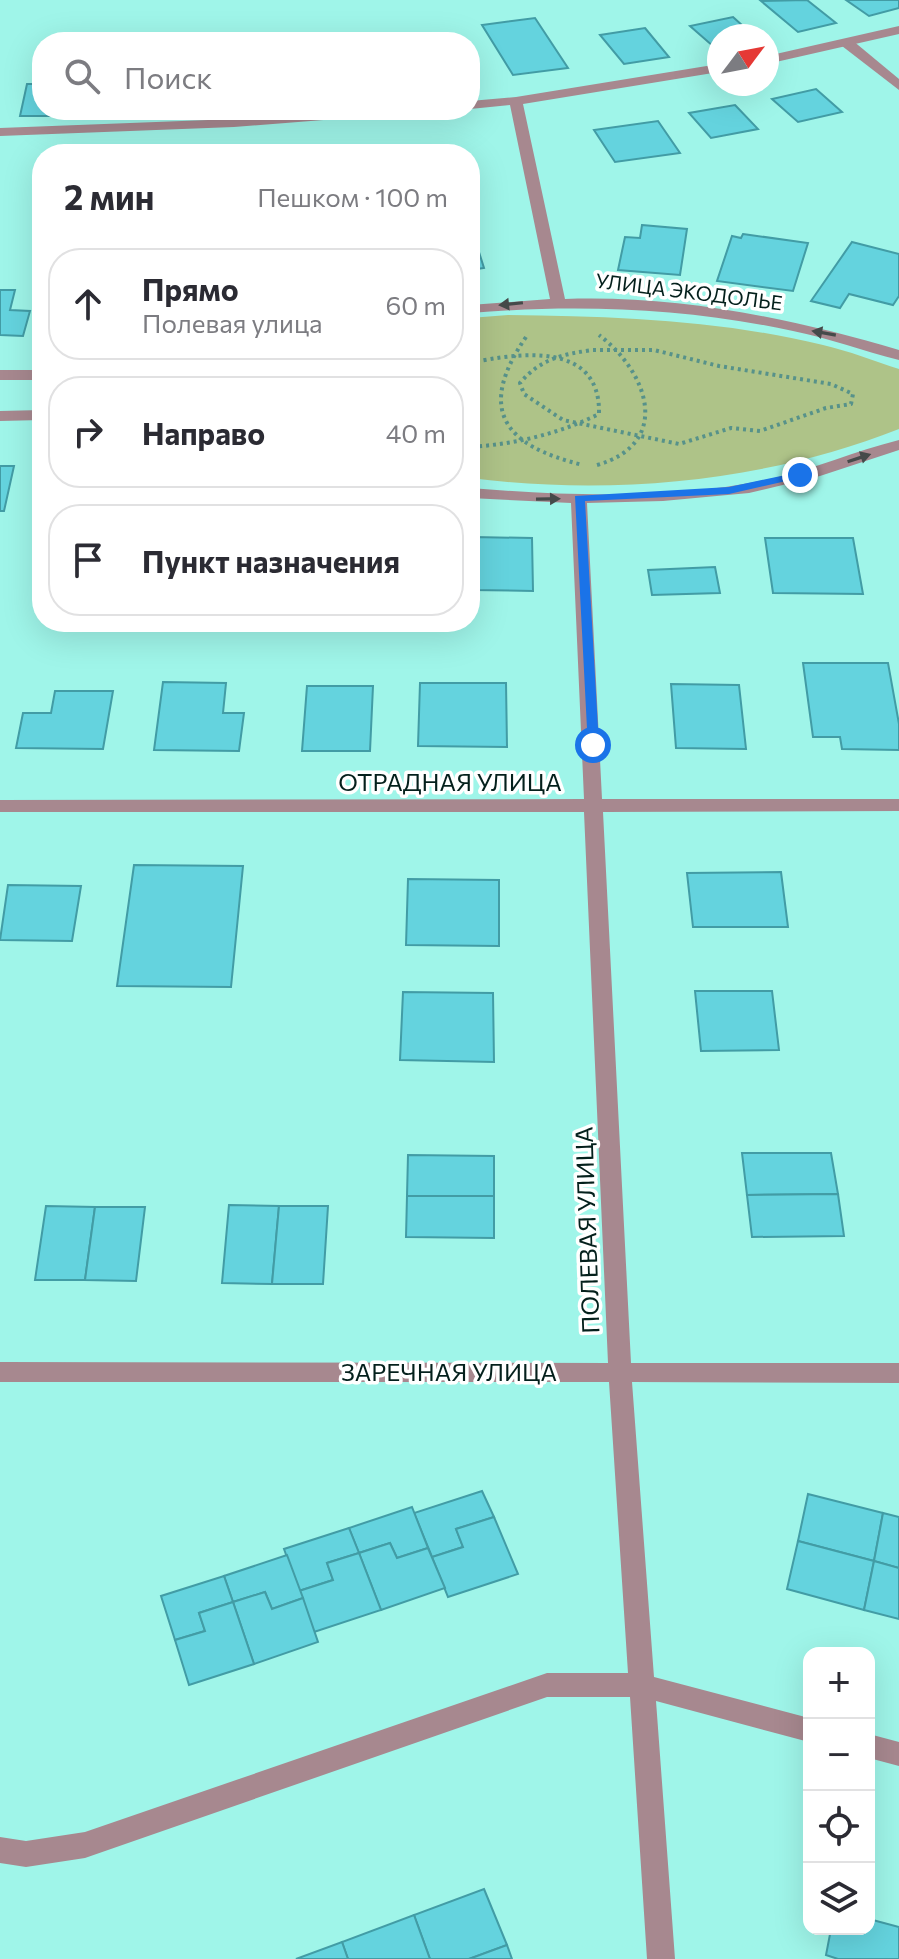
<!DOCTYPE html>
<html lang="ru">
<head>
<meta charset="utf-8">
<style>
  :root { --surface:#fff; --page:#f7f7f7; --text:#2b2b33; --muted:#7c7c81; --line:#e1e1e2 }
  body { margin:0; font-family:Commissioner,sans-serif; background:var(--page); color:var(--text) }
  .controls { position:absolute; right:24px; bottom:24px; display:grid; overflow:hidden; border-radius:16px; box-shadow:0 8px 32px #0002 }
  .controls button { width:72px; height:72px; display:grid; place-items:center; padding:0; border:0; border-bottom:2px solid var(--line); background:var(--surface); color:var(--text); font:40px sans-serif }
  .compass { position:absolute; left:707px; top:24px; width:72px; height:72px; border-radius:50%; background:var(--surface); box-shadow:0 8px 32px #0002; rotate:58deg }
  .stop { position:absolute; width:24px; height:24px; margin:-18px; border:6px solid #1a73e8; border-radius:50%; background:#fff }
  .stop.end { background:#1a73e8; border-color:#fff; box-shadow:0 2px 8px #0008 }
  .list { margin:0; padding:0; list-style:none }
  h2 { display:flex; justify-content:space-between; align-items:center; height:104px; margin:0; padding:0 32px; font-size:34px }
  h2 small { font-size:26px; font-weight:400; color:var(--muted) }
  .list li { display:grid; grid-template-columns:52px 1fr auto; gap:24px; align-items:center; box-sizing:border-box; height:112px; margin:0 16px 16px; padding:0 16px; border:2px solid var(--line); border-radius:32px }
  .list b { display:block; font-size:30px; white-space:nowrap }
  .list p { margin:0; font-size:26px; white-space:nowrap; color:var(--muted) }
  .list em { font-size:26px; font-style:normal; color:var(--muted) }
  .icon { flex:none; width:44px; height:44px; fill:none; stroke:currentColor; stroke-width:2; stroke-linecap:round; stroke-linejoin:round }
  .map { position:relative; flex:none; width:899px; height:1959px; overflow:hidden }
  .search { position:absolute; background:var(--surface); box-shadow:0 8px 32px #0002; left:32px; top:32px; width:448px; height:88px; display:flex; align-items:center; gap:20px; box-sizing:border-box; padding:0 28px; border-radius:32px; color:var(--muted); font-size:30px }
  .panel { position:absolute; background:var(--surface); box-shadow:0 8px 32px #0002; left:32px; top:144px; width:448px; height:488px; border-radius:32px }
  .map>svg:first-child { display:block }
  .green { fill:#aec388 }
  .building { fill:#64d3de; stroke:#429ca5; stroke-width:2 }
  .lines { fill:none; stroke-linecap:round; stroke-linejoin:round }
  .path { stroke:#57928a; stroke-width:4; stroke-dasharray:3 4; stroke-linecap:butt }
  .service { fill:#a7888f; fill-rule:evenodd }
  .minor { fill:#a7888f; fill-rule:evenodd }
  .oneway { fill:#454a4a }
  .route { fill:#1a73e8 }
  .labels { text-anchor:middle; stroke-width:7; stroke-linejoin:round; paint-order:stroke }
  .far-street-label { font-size:20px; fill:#04201c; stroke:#fff }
  .street-label { font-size:24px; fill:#04201c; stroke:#fff }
</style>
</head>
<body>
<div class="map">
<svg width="899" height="1959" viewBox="0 0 899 1959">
  <rect width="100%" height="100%" fill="#9ff5e9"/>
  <path class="green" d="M508 315C614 316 720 320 823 345 849 351 874 361 899 369V429C765 482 613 496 470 478V318Z"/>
  <g class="building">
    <polygon points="807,0 836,23 798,32 761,1"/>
    <polygon points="846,0 899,0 899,8 869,16"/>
    <polygon points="733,17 754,36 719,36 719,46 714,47 690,26"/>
    <polygon points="535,18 568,68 513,75 482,25"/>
    <polygon points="645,28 669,57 624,64 600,35"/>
    <polygon points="27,84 42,84 42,110 71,110 69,116 20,116"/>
    <polygon points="816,89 842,112 798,122 772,99"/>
    <polygon points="735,105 758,129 711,138 689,113"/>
    <polygon points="658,121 680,153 615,162 594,130"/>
    <polygon points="642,225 687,229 680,275 618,270 625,237 640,238"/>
    <polygon points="470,233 473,233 484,268 470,270"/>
    <polygon points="743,234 808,243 793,291 717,281 732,236 741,238"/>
    <polygon points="852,242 899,254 899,296 893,305 849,294 840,308 811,301"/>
    <polygon points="0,290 15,290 10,310 30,311 23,336 0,335"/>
    <polygon points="0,466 14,466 4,511 0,511"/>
    <polygon points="473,537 532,538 533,591 472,590"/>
    <polygon points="765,538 853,538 863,594 773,593"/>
    <polygon points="715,567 720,593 652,595 648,570"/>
    <polygon points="803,663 888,663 899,724 899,750 842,749 840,737 813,737"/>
    <polygon points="163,682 226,683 223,713 244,713 239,751 154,750"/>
    <polygon points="420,683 506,683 507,747 418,746"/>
    <polygon points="671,684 739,685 746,749 676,748"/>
    <polygon points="307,686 373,686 370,751 302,751"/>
    <polygon points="55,691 113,691 103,749 16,748 23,713 51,713"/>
    <polygon points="134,865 243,866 231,987 117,986"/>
    <polygon points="781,872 788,927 693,927 687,873"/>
    <polygon points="408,879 499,880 499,946 406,945"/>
    <polygon points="8,885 81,886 72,941 0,940"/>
    <polygon points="695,991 772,991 779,1050 701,1051"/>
    <polygon points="403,992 493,993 494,1062 400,1060"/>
    <polygon points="742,1153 831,1153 838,1194 747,1195"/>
    <polygon points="408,1155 494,1156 494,1196 407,1196"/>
    <polygon points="838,1194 844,1236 752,1237 747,1195"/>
    <polygon points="407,1196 494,1196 494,1238 406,1237"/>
    <polygon points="229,1205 279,1206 272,1284 222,1283"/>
    <polygon points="46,1206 95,1207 85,1280 35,1280"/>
    <polygon points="279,1206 328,1206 323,1284 272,1284"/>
    <polygon points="95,1207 145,1207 136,1281 85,1280"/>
    <polygon points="482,1491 494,1517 456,1529 463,1547 432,1557 414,1513"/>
    <polygon points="808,1494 883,1513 874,1561 798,1541"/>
    <polygon points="412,1507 428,1548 397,1558 390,1543 359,1553 349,1528"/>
    <polygon points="883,1513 899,1517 899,1568 874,1561"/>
    <polygon points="494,1517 518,1574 448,1597 432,1557 463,1547 456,1529"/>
    <polygon points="349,1528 359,1553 327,1563 333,1580 299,1591 284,1549"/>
    <polygon points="798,1541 874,1561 864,1610 787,1589"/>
    <polygon points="390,1543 397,1558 428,1548 445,1588 381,1610 359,1553"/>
    <polygon points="359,1553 381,1610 314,1632 299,1591 333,1580 327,1563"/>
    <polygon points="287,1555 303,1598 272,1609 265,1592 233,1602 224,1576"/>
    <polygon points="874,1561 899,1568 899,1619 864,1610"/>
    <polygon points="224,1576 233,1602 199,1613 205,1631 175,1640 161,1596"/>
    <polygon points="265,1592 272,1609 303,1598 318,1642 254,1664 233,1602"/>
    <polygon points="233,1602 254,1664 189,1685 175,1640 205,1631 199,1613"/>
    <polygon points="484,1889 507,1945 469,1959 430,1959 414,1915"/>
    <polygon points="414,1915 430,1959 348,1959 342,1942"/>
    <polygon points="869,1919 899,1927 899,1959 838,1959 826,1955 831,1929 869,1929"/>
    <polygon points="342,1942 348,1959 296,1959"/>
    <polygon points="507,1945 512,1959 469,1959"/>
  </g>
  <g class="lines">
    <g class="path">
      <path d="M526 337C476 410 504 446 583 465"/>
      <path d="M593 350H654L719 366 831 384 853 394 851 404 826 408 760 431 731 428 679 444 563 420 524 394 520 383C540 359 563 354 593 350Z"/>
      <path d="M470 363C517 353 601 340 599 414 558 434 516 444 470 447"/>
      <path d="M597 465C673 443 648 372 599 335"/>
    </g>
    <polygon class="service" points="842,40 852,40 899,79 899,90 842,46"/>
    <g class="minor">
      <polygon points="899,26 899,34 767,64 767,56"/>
      <path d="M719 64V72L523 104 565 299C678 295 791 318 899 350V360C863 351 829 338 793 331 686 308 579 304 470 313V305L550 299 510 105 470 109V101L516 97Z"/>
      <polygon points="348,110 406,110 399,114 234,127 0,136 0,128 234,119"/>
      <rect x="0" y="370" width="42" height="10"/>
      <polygon points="42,410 42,420 0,421 0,411"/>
      <path d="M899 440V450L820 476 749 493 663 501 587 503 602 799H899V811L603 812 631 1363H899V1383L632 1382 654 1677 809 1718V1742L656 1701 675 1959H647L630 1697H547L85 1858 26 1867 0 1863V1837L26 1841 85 1832 547 1673H628L609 1382H0V1362L608 1363 584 812H0V800L584 799 571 503 470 498V488C568 496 673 500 770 479 814 469 855 451 899 440Z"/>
      <polygon points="869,1734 899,1742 899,1766 869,1758"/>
    </g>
  </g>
  <defs><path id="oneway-solid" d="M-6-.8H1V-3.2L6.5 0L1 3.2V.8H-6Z" transform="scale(2)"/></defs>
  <g class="oneway">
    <use href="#oneway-solid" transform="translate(511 304) rotate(174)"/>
    <use href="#oneway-solid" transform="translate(824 333) rotate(-170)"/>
    <use href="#oneway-solid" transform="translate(859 458) rotate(-18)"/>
    <use href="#oneway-solid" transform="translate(548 499) rotate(-1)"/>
  </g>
  <polygon class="route" points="800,472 804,473 804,477 729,494 585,501 599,745 588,748 575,496 729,487"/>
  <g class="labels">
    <g class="far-street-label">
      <text transform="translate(689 292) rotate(7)" y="7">УЛИЦА ЭКОДОЛЬЕ</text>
    </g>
    <g class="street-label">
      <text x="450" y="791">ОТРАДНАЯ УЛИЦА</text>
      <text transform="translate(588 1230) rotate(-92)" y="8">ПОЛЕВАЯ УЛИЦА</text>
      <text x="449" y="1381">ЗАРЕЧНАЯ УЛИЦА</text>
    </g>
  </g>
</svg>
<div class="controls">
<button>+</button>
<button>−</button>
<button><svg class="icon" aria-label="locate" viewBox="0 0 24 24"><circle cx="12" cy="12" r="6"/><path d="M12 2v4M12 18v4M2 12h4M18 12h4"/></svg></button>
<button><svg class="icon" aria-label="layers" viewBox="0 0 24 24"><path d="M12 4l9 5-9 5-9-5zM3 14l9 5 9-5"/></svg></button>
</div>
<svg class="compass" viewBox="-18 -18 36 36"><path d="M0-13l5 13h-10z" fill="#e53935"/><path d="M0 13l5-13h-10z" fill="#7c7c81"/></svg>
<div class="stop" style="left:593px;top:745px"></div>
<div class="stop end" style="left:800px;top:475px"></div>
<div class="search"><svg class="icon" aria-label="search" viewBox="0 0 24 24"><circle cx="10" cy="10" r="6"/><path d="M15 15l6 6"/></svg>Поиск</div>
<section class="panel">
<h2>2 мин<small>Пешком · 100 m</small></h2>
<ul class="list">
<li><svg class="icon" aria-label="ahead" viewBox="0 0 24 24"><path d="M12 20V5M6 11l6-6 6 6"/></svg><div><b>Прямо</b><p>Полевая улица</p></div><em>60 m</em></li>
<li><svg class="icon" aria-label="right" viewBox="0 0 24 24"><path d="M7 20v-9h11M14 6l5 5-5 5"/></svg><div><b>Направо</b></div><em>40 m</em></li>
<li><svg class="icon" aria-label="arrive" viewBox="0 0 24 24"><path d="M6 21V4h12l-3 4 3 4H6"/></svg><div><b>Пункт назначения</b></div></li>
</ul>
</section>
</div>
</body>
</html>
